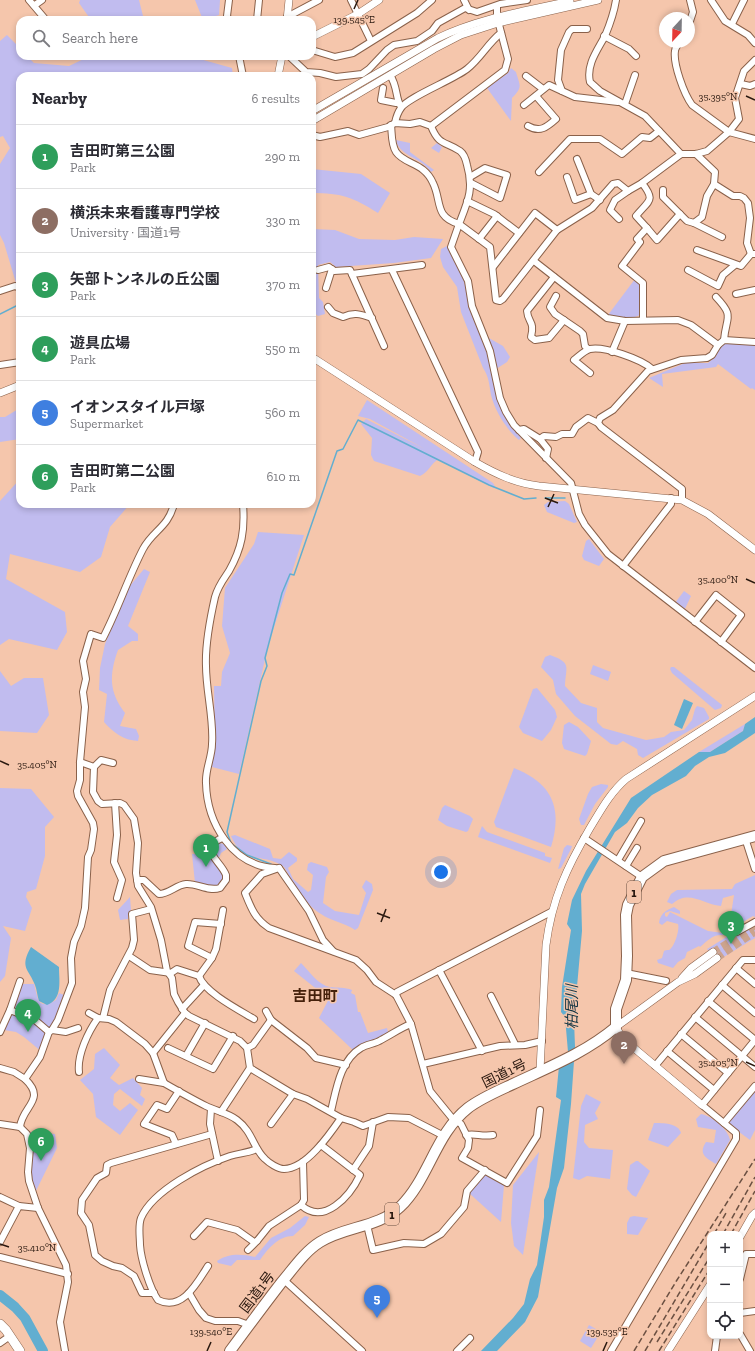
<!DOCTYPE html>
<html lang="en">
<head>
<meta charset="utf-8">
<style>
  :root { --surface:#fff; --page:#f2f2f3; --text:#2b2b33; --muted:#7c7c81; --line:#e1e1e2; --accent:#b45309 }
  body { margin:0; font-family:"Zilla Slab","Noto Sans JP",serif; background:var(--page); color:var(--text) }
  .controls { position:absolute; right:12px; bottom:12px; display:grid; overflow:hidden; border-radius:8px; box-shadow:0 2px 6px #0003 }
  .controls button { width:36px; height:36px; display:grid; place-items:center; padding:0; border:0; border-bottom:1px solid var(--line); background:var(--surface); color:var(--text); font:20px sans-serif }
  .compass { position:absolute; left:659px; top:12px; width:36px; height:36px; border-radius:50%; background:var(--surface); box-shadow:0 2px 6px #0003; rotate:202deg }
  .you { position:absolute; left:441px; top:872px; width:14px; height:14px; margin:-10px; border:3px solid #fff; border-radius:50%; background:#1a73e8; box-shadow:0 0 0 6px #1a73e833 }
  .badge { display:grid; place-items:center; width:26px; height:26px; border-radius:50%; background:var(--accent); color:#fff; font-size:13px; font-weight:700 }
  .pin { position:absolute; translate:-50% -33px; filter:drop-shadow(0 1px 2px #0008) }
  .pin::after { content:''; position:absolute; top:21px; width:14px; height:12px; background:inherit; clip-path:polygon(0 0,100% 0,50% 100%) }
  .list { margin:0; padding:0; list-style:none }
  h2 { display:flex; justify-content:space-between; align-items:center; height:52px; margin:0; padding:0 16px; font-size:17px }
  h2 small { font-size:13px; font-weight:400; color:var(--muted) }
  .list li { display:grid; grid-template-columns:26px 1fr auto; gap:12px; align-items:center; box-sizing:border-box; height:64px; padding:0 16px; border-top:1px solid var(--line) }
  .list b { display:block; font-size:15px; white-space:nowrap }
  .list p { margin:0; font-size:13px; white-space:nowrap; color:var(--muted) }
  .list em { font-size:13px; font-style:normal; color:var(--muted) }
  .icon { flex:none; width:22px; height:22px; fill:none; stroke:currentColor; stroke-width:2; stroke-linecap:round; stroke-linejoin:round }
  .map { position:relative; flex:none; width:755px; height:1351px; overflow:hidden }
  .search { position:absolute; background:var(--surface); box-shadow:0 2px 6px #0003; left:16px; top:16px; width:300px; height:44px; display:flex; align-items:center; gap:10px; box-sizing:border-box; padding:0 14px; border-radius:12px; color:var(--muted); font-size:15px }
  .panel { position:absolute; background:var(--surface); box-shadow:0 2px 6px #0003; left:16px; top:72px; width:300px; height:436px; border-radius:12px }
  .map>svg:first-child { display:block }
  .green { fill:#c1bcef }
  .water { fill:#62aed0 }
  .lines { fill:none; stroke-linecap:round; stroke-linejoin:round }
  .stream { stroke:#62aed0; stroke-width:1.5 }
  .river { stroke:#62aed0; stroke-width:10 }
  .tertiary-tunnel { stroke:#cca38d; stroke-width:7; stroke-dasharray:7 3.5; stroke-linecap:butt }
  .minor-casing { stroke:#8a614a; stroke-width:8 }
  .tertiary-casing { stroke:#8a614a; stroke-width:8 }
  .primary-casing { stroke:#8a614a; stroke-width:10 }
  .trunk-casing { stroke:#8a614a; stroke-width:12 }
  .minor { stroke:#fff; stroke-width:6 }
  .tertiary { stroke:#fff; stroke-width:7 }
  .primary { stroke:#fff; stroke-width:9 }
  .trunk { stroke:#fff; stroke-width:10 }
  .rail { stroke:#6b5042; stroke-width:1.5; stroke-dasharray:6 3; stroke-linecap:butt }
  .ticks { fill:none; stroke:#29180f; stroke-width:1.5 }
  .labels { text-anchor:middle; stroke-width:3; stroke-linejoin:round; paint-order:stroke }
  .shield { fill:#f5c6ac; stroke:#664c3e; stroke-width:1 }
  .shield-label { font-size:13px; font-weight:bold; fill:#29180f }
  .street-label { font-size:14px; fill:#29180f; stroke:#f5c6ac }
  .neighbourhood-label { font-size:15px; font-weight:bold; fill:#45210b; stroke:#f5c6ac }
  .water-label { font-size:15px; font-style:italic; fill:#113443; stroke:#f5c6ac }
  .ticks-label { font-size:10px; text-anchor:middle; fill:#29180f; stroke:#f5c6ac; stroke-width:3; stroke-linejoin:round; paint-order:stroke }
</style>
</head>
<body>
<div class="map">
<svg width="755" height="1351" viewBox="0 0 755 1351">
  <rect width="100%" height="100%" fill="#f5c6ac"/>
  <g class="green">
    <polygon points="80,0 139,0 144,20 91,20 79,3"/>
    <polygon points="195,0 220,0 219,15 203,20"/>
    <polygon points="7,35 20,48 20,56 27,56 34,63 69,66 90,56 189,56 232,68 233,76 20,76 20,284 16,283 4,243 0,235 0,164 10,148 3,136 0,137 0,41"/>
    <path d="M511 68 516 72C520 86 523 87 512 98L511 121 487 88 508 73Z"/>
    <path d="M396 140 410 143V152L434 170 431 172C422 158 399 156 396 140Z"/>
    <polygon points="437,143 442,147 439,153 431,148"/>
    <path d="M312 169 361 174 390 193 378 213C353 197 341 193 312 193Z"/>
    <polygon points="312,229 335,230 359,239 395,240 414,237 443,239 431,258 394,263 336,267 330,262 318,265 319,298 323,302 325,314 318,316 312,311"/>
    <path d="M447 246 464 280 469 306 480 333 503 346 510 357 507 362 493 371 506 417 521 438 519 440C506 429 495 411 491 395 489 384 489 377 483 368L461 312 457 287 443 267 440 257 441 249Z"/>
    <path d="M635 279 641 284V314C633 321 618 317 608 315Z"/>
    <polygon points="724,342 755,345 755,390 752,388 751,389 718,364 716,367 662,374 663,387 649,378 685,363 708,363 715,357"/>
    <path d="M367 400 493 483 496 488H494L442 462 439 459C431 463 429 472 420 476L374 461 371 455 372 438 361 424 366 419 425 449 370 419 358 416Z"/>
    <polygon points="20,408 20,439 0,442 0,417 5,417"/>
    <polygon points="20,479 20,504 130,504 110,527 101,557 80,572 10,554 6,579 65,612 67,632 57,650 9,639 0,645 0,501"/>
    <polygon points="565,501 569,504 577,522 574,523 547,512 544,505 548,502"/>
    <polygon points="258,532 304,535 268,646 239,774 212,767 215,745 214,686 221,686 222,672 230,653 222,626 225,588 254,544"/>
    <polygon points="589,539 604,559 599,566 584,560 582,556 586,541"/>
    <path d="M144 569 150 572 128 626 138 634V641H132L118 650C109 675 109 692 125 713L120 726 136 729 139 736 138 741C123 740 114 733 104 722L107 694 99 690 100 668 105 644 129 587Z"/>
    <polygon points="684,591 691,596 684,611 675,603"/>
    <path d="M550 655C572 663 566 666 565 686L581 703 597 708V722L603 728 646 740 664 737 671 732 684 730 692 720 695 709 697 706 704 708 709 717V719L643 758 638 755 637 749 623 741 617 745 611 744 575 716 556 694 553 680 541 667 545 657Z"/>
    <polygon points="593,665 611,672 608,681 590,674"/>
    <polygon points="671,667 674,667 722,705 721,708 715,710 672,673 670,669"/>
    <polygon points="0,671 11,686 24,678 43,678 49,715 37,733 0,731"/>
    <polygon points="537,688 555,710 557,717 551,730 542,741 523,733 519,727 533,689"/>
    <polygon points="569,722 578,727 591,741 587,754 585,756 564,749 562,743 564,725"/>
    <polygon points="745,724 743,731 710,752 699,752"/>
    <path d="M514 768C552 783 563 808 551 847L496 827 494 822Z"/>
    <polygon points="601,784 608,785 608,787 595,804 584,825 581,825 579,819 588,794 592,787"/>
    <polygon points="0,788 31,789 54,817 45,827 45,856 36,889 27,892 26,897 32,908 25,931 3,926 11,938 5,976 0,982"/>
    <polygon points="445,805 470,816 473,819 468,831 466,832 447,826 438,820 442,808"/>
    <polygon points="482,826 487,832 545,853 545,856 552,858 550,863 478,837"/>
    <path d="M235 835 270 849 273 858 281 859 289 852 297 858V861L288 868 293 879 308 892 311 890 313 875 307 870 308 864 311 862 327 867 329 872 326 877 323 903 335 911 359 915 366 893 362 887 366 880 372 884 373 890 358 928 355 930C345 923 331 921 321 914 304 904 294 883 284 867 266 853 243 865 231 836Z"/>
    <polygon points="219,843 224,844 227,849 221,853 218,860 215,856 213,848"/>
    <polygon points="567,845 572,846 571,849 561,868 558,869 564,848"/>
    <polygon points="192,854 209,854 224,876 220,885 211,887 195,883"/>
    <path d="M755 875V917L753 916 733 928H729L734 895 723 898 721 906C702 904 689 889 672 904L667 902 671 894 677 890 732 889 735 884Z"/>
    <polygon points="130,897 131,910 128,914 128,919 120,920 118,910"/>
    <path d="M674 907 680 911V914L670 911 665 913V916L667 917 670 912 708 931 723 933V935C713 934 707 941 700 947L699 946 687 952 685 958 678 962 673 968 658 963 657 960 662 958 664 951C665 950 667 950 669 950 674 948 680 930 678 924L667 921 662 925 659 923C660 914 666 910 674 907Z"/>
    <polygon points="755,924 755,938 717,961 707,949 733,933 735,935"/>
    <path d="M301 963C309 971 318 985 330 987 337 988 345 987 352 990L351 993 355 995 358 1012H360L368 1033 387 1028 388 1032 354 1051 319 1018 332 993 319 991 294 971Z"/>
    <path d="M22 984H34C38 999 38 1011 56 1000L59 993 64 995 51 1029 12 1009Z"/>
    <polygon points="12,1012 36,1022 47,1032 42,1052 24,1037 16,1032 4,1030"/>
    <polygon points="104,1048 120,1065 110,1078 119,1085 133,1078 142,1088 140,1095 145,1099 142,1106 120,1089 114,1094 113,1105 120,1111 130,1103 138,1110 120,1135 96,1117 93,1094 80,1080 94,1069 95,1054"/>
    <polygon points="755,1090 755,1130 750,1140 727,1123"/>
    <polygon points="586,1094 601,1102 595,1113 598,1119 585,1125 584,1142 589,1148 613,1150 610,1179 587,1176 579,1180 573,1178 581,1106"/>
    <path d="M701 1114C712 1116 728 1129 730 1140L716 1164C706 1158 698 1154 706 1142L714 1143 716 1130 698 1127 696 1119Z"/>
    <path d="M654 1123C663 1123 678 1123 681 1133L668 1147 648 1140Z"/>
    <polygon points="30,1132 55,1134 57,1148 35,1193 30,1173 32,1141"/>
    <polygon points="539,1152 523,1255 514,1246 511,1223 513,1185"/>
    <polygon points="636,1161 638,1161 650,1171 636,1197 632,1195 627,1189 630,1165"/>
    <polygon points="486,1173 504,1185 501,1222 469,1193"/>
    <path d="M305 1216 309 1217 305 1225 293 1236C278 1236 268 1249 260 1260H237L231 1266 218 1263 217 1261C229 1253 241 1254 255 1257L271 1238 290 1228Z"/>
    <polygon points="634,1216 648,1218 638,1235 627,1234 627,1223 630,1217"/>
    <polygon points="589,1325 601,1332 591,1348 580,1341"/>
  </g>
  <g class="water">
    <polygon points="684,699 693,703 682,729 674,725"/>
    <polygon points="755,717 755,733 725,753 709,757 695,766 686,776 652,795 638,808 627,823 615,832 585,884 581,894 582,931 574,1020 575,1047 571,1104 564,1168 557,1188 538,1297 525,1322 497,1351 481,1351 513,1318 524,1304 530,1279 537,1265 544,1217 544,1200 549,1187 561,1100 556,1097 560,1056 568,1052 565,1017 561,1012 562,987 571,930 567,924 572,900 586,871 631,798 699,752 710,752 743,731 745,724"/>
    <path d="M31 947 59 967C59 981 63 999 47 1005L39 1001C37 995 37 990 35 985 29 969 19 968 31 947Z"/>
  </g>
  <g class="lines">
    <g class="stream">
      <polyline points="0,314 20,304"/>
      <polyline points="545,498 565,498"/>
      <polyline points="271,864 247,855 231,843 227,832 261,681 267,666 265,658 282,593 290,574 294,575 337,451 343,449 358,420 489,485 524,499 536,498"/>
    </g>
    <polyline class="river" points="0,1295 15,1307 25,1318 43,1351"/>
    <g class="tertiary-tunnel">
      <polyline points="713,952 755,926"/>
      <polyline points="717,958 755,932"/>
    </g>
    <g class="minor-casing">
      <g id="minor">
        <polyline points="29,0 46,20"/>
        <polyline points="229,0 227,16 229,20"/>
        <polyline points="351,0 371,41"/>
        <polyline points="464,0 469,10"/>
        <path d="M616 0C614 13 610 24 605 36 597 51 586 65 590 82L600 91 645 116 681 154"/>
        <polyline points="711,0 725,21 748,35 755,43"/>
        <polyline points="35,5 42,0"/>
        <polyline points="287,17 319,0"/>
        <polyline points="257,20 259,0"/>
        <polyline points="689,24 693,12 690,0"/>
        <polyline points="732,24 744,0"/>
        <polyline points="604,36 629,49 636,56"/>
        <path d="M679 42C678 45 675 48 675 51 673 64 684 94 692 105L729 132 755 139"/>
        <polyline points="312,50 335,57 353,53 417,13 432,0"/>
        <polyline points="239,56 243,76"/>
        <polyline points="289,56 306,72 320,73 336,77 362,74 369,69 387,50 394,45 417,41 432,31 438,23 465,8 477,12 500,4 527,0"/>
        <path d="M390 75C398 87 395 97 401 107"/>
        <polyline points="526,76 543,89"/>
        <polyline points="741,84 750,86 755,84"/>
        <polyline points="383,88 381,100 396,103 398,102"/>
        <polyline points="562,91 558,80 561,50 569,32 572,29 587,29"/>
        <polyline points="625,104 635,75"/>
        <polyline points="524,105 549,85 575,97 618,102"/>
        <path d="M395 123C396 118 398 112 401 108 408 97 453 80 467 69 481 58 488 43 501 33"/>
        <path d="M391 125C392 133 391 144 396 152 405 165 424 162 433 183 442 201 434 217 459 224L451 247 468 281 472 306 490 351 500 398 506 412 514 425 571 483 579 514 585 525 608 554 755 668"/>
        <polyline points="431,126 505,70 508,59 497,17 497,6"/>
        <path d="M528 126C540 133 547 127 556 119L536 96"/>
        <path d="M312 135 320 137 348 131 359 135 388 127 395 123 410 124 420 122 431 126C439 146 445 141 460 151 464 154 466 160 467 165 474 189 468 201 459 224L490 247 496 300 500 301 503 299 557 230 592 208 613 184 618 183 628 191 642 183 681 154H696L707 151 729 132 739 119 735 98 744 71 755 60"/>
        <polyline points="696,154 715,172 714,184 733,196 740,196 744,198 748,203 750,218 747,243 751,254 755,254"/>
        <polyline points="577,159 591,194 600,200"/>
        <polyline points="539,172 570,139 600,139 622,154 642,137 650,138 659,131"/>
        <polyline points="470,177 485,168 507,175 500,198 471,183"/>
        <polyline points="567,177 575,200 591,194"/>
        <path d="M642 183C656 201 649 200 636 216L647 228 637 239 640 242 622 266 643 283V319"/>
        <polyline points="663,190 663,197 680,214"/>
        <polyline points="467,201 494,214 519,233"/>
        <polyline points="619,219 610,210 615,200 628,191"/>
        <polyline points="694,223 722,237"/>
        <polyline points="647,228 657,240 680,214 687,221 694,223 702,217 707,196 714,184"/>
        <polyline points="479,239 497,216"/>
        <polyline points="697,250 741,266 751,254"/>
        <polyline points="534,261 607,318 625,321 678,320 691,325 718,345"/>
        <polyline points="493,267 535,213 557,230"/>
        <polyline points="318,270 329,267 334,271 350,270 384,346"/>
        <polyline points="392,270 478,452 475,462"/>
        <polyline points="688,270 718,286 723,275 735,265"/>
        <polyline points="352,274 422,265"/>
        <path d="M554 277 527 311C528 323 535 321 531 337L535 340 549 338 564 320"/>
        <polyline points="326,288 332,269"/>
        <polyline points="0,291 15,286 20,288"/>
        <polyline points="736,294 755,290"/>
        <polyline points="556,296 550,307 555,314 580,331 583,334 585,346 588,349"/>
        <path d="M716 297C735 317 726 316 724 340"/>
        <path d="M328 307 333 313 343 317C354 312 360 314 372 318"/>
        <polyline points="612,352 625,321"/>
        <polyline points="0,365 20,362"/>
        <path d="M590 373 574 360C578 357 585 350 590 349 604 346 641 359 652 369"/>
        <polyline points="519,430 524,429 540,439 548,449 546,458"/>
        <polyline points="540,439 544,436 556,437 562,434 572,434 576,427 588,418 598,423"/>
        <polyline points="682,500 682,489 601,427 598,423 600,418 613,410 648,371 681,360 707,358 712,355 718,345 724,340 755,342"/>
        <path d="M243 504C245 530 242 548 229 571 223 580 218 586 215 597 210 619 205 643 206 666 206 691 214 720 212 744 212 757 205 770 206 783 207 823 232 866 275 868"/>
        <polyline points="623,566 671,504 671,498"/>
        <polyline points="695,622 716,595 741,615 721,642"/>
        <polyline points="80,762 94,767 93,792 98,801 102,804 120,803 124,805 134,819 138,843 136,873 138,886 151,907 161,940 167,971 172,978 174,994 178,1002 185,1013 189,1016 240,1041 247,1048 250,1068 293,1094 307,1099 341,1118 354,1122 363,1126 388,1117 409,1118 444,1136"/>
        <polyline points="94,767 101,760 113,763"/>
        <polyline points="115,803 117,835 114,862 122,880 117,898"/>
        <polyline points="584,838 642,877"/>
        <polyline points="745,838 755,869"/>
        <polyline points="618,860 641,821"/>
        <polyline points="626,866 637,848"/>
        <path d="M279 868 262 874 245 893C251 908 255 919 269 928L356 960 367 970 376 982 396 995 411 1024 430 1091 452 1118 461 1124 469 1140 468 1148 462 1158 507 1183 537 1136 540 1110"/>
        <polyline points="279,868 309,911 323,940 333,951"/>
        <path d="M137 880H144L159 894C169 894 176 885 186 884 197 883 208 892 220 888L226 880V875C221 861 197 849 222 838"/>
        <polyline points="737,932 755,922"/>
        <polyline points="129,956 150,970 171,973 177,969 199,976"/>
        <polyline points="212,958 188,946 195,922 221,924"/>
        <polyline points="736,968 755,984"/>
        <polyline points="439,970 482,1051"/>
        <polyline points="626,973 666,981"/>
        <polyline points="199,976 212,958 216,949 223,910"/>
        <path d="M199 976C204 992 239 1010 254 1019"/>
        <polyline points="722,985 755,1013"/>
        <polyline points="396,995 397,992 551,912"/>
        <polyline points="491,996 515,1044"/>
        <polyline points="708,1001 755,1040"/>
        <polyline points="182,1009 204,985"/>
        <polyline points="10,1010 20,981"/>
        <polyline points="266,1011 271,1020 307,1048 316,1058 346,1065"/>
        <path d="M89 1013 98 1018 109 1019 116 1022 145 1044 153 1053 164 1083C178 1091 192 1099 206 1106 216 1111 228 1113 237 1120 253 1132 253 1148 265 1159 269 1163 278 1169 284 1169 306 1169 330 1134 341 1118"/>
        <polyline points="695,1017 755,1067"/>
        <polyline points="103,1018 110,990 132,948 134,940 132,914 151,909"/>
        <polyline points="52,1030 66,1032 78,1028"/>
        <polyline points="0,1032 10,1010 35,1020 49,1032"/>
        <polyline points="681,1034 728,1073"/>
        <polyline points="168,1048 213,1069 233,1036"/>
        <polyline points="247,1048 253,1045 271,1020"/>
        <polyline points="667,1051 714,1090"/>
        <polyline points="153,1053 185,1013"/>
        <polyline points="186,1056 205,1023"/>
        <polyline points="423,1064 500,1046 525,1045 542,1041"/>
        <polyline points="655,1066 743,960 755,960"/>
        <polyline points="0,1068 14,1072 25,1079"/>
        <path d="M79 1072C77 1055 88 1032 98 1018"/>
        <polyline points="139,1079 164,1083"/>
        <polyline points="211,1109 210,1124 218,1161"/>
        <path d="M331 1111C336 1091 340 1060 361 1048 367 1044 375 1044 381 1040 391 1035 400 1028 411 1024"/>
        <polyline points="221,1112 250,1068"/>
        <polyline points="724,1123 755,1086"/>
        <polyline points="0,1124 20,1127 27,1134 30,1148 28,1172 29,1181 38,1208 66,1265 68,1282 60,1322 65,1351"/>
        <polyline points="271,1124 293,1094"/>
        <path d="M20 1127C22 1106 47 1100 25 1079L40 1057 49 1032 52 1030 58 1020 72 983 71 958 74 942 81 926 85 908 88 857 91 850 94 829 93 823 78 796 77 791 80 780V762L85 707 83 692 86 679 83 661 91 634 103 638C118 609 128 578 143 549 153 530 168 528 174 504"/>
        <path d="M466 1135C476 1133 481 1137 493 1135"/>
        <polyline points="176,1144 172,1135 144,1124 157,1105 167,1109 179,1091"/>
        <polyline points="353,1170 369,1146 373,1122"/>
        <polyline points="0,1197 19,1206"/>
        <path d="M301 1205C324 1226 350 1196 360 1175L321 1145"/>
        <polyline points="367,1225 373,1250 404,1243 424,1244 441,1234 464,1207 467,1191 485,1170"/>
        <polyline points="194,1236 207,1222 237,1230 254,1242 257,1241 269,1226 301,1205 304,1200 303,1162"/>
        <polyline points="0,1242 19,1206 38,1208"/>
        <polyline points="248,1250 257,1241"/>
        <polyline points="0,1257 68,1274"/>
        <path d="M208 1266C197 1283 182 1312 158 1300 150 1289 141 1260 140 1245 140 1237 138 1226 141 1218 153 1190 203 1165 230 1156 240 1153 248 1153 257 1149"/>
        <polyline points="740,1279 746,1254 755,1254"/>
        <polyline points="284,1280 362,1351"/>
        <polyline points="154,1293 142,1293 134,1276 122,1268 113,1266 102,1261 95,1255 89,1225 81,1213 82,1200 97,1178 106,1173 107,1165 111,1163 212,1134"/>
        <polyline points="189,1293 199,1310 206,1318 215,1321 238,1321 249,1325"/>
        <polyline points="740,1313 755,1311"/>
        <polyline points="740,1334 750,1351"/>
        <polyline points="0,1343 10,1336"/>
        <polyline points="457,1351 470,1338"/>
        <polyline points="611,1351 736,1139 736,1133 702,1105 755,1040"/>
        <polyline points="715,1351 717,1336"/>
      </g>
    </g>
    <g class="tertiary-casing">
      <g id="tertiary">
        <polyline points="287,20 289,0"/>
        <polyline points="312,37 358,14 379,0"/>
        <polyline points="278,76 282,56"/>
        <path d="M312 111 438 38C480 18 526 11 570 1"/>
        <polyline points="312,121 434,49 461,35 498,23 598,0"/>
        <path d="M312 357 475 462C496 474 515 483 539 486L682 500 708 514 755 550"/>
        <polyline points="0,393 20,385"/>
        <polyline points="682,978 691,968 713,952"/>
        <path d="M540 1071 546 945C552 899 567 867 590 828 601 810 610 793 626 779L755 696"/>
        <polyline points="702,1105 622,1038 616,1027 678,982 695,974 717,958"/>
        <polyline points="740,1237 752,1216 755,1213"/>
        <polyline points="668,1351 710,1285"/>
      </g>
    </g>
    <g class="primary-casing">
      <polyline id="primary" points="0,1324 6,1330 20,1351"/>
    </g>
    <g class="trunk-casing">
      <path id="trunk" d="M230 1351C247 1328 264 1305 281 1283 293 1269 304 1252 320 1242 345 1226 378 1228 400 1207 429 1179 435 1134 468 1108 481 1098 498 1091 513 1084 549 1067 585 1053 616 1027V1009L626 980 627 956 626 915 628 905 642 877 664 861 755 836"/>
    </g>
    <use href="#minor" class="minor"/>
    <use href="#tertiary" class="tertiary"/>
    <use href="#primary" class="primary"/>
    <use href="#trunk" class="trunk"/>
    <g class="rail">
      <polyline points="714,1234 726,1213"/>
      <polyline points="723,1234 755,1177"/>
      <polyline points="731,1234 755,1191"/>
      <polyline points="657,1342 710,1257"/>
      <polyline points="634,1351 677,1280 755,1159"/>
      <polyline points="645,1351 710,1241"/>
      <polyline points="659,1351 710,1269"/>
    </g>
  </g>
  <path class="ticks" d="M354 9 358 0M746 96 755 100M545 498 558 503M548 507 554 494M746 579 755 583M0 761 9 765M377 913 390 918M381 922 386 909M746 1062 755 1066M0 1244 9 1247M207 1351 211 1342M603 1351 607 1342"/>
  <g class="labels">
    <g class="shield">
      <rect x="627" y="881" width="14" height="22" rx="3"/>
      <rect x="385" y="1203" width="14" height="22" rx="3"/>
    </g>
    <g class="shield-label">
      <text x="634" y="897">1</text>
      <text x="392" y="1219">1</text>
    </g>
    <g class="street-label">
      <text transform="translate(504 1073) rotate(-26)" y="5">国道1号</text>
      <text transform="translate(257 1292) rotate(-53)" y="5">国道1号</text>
    </g>
    <g class="neighbourhood-label">
      <text x="315" y="1001">吉田町</text>
    </g>
    <g class="water-label">
      <text transform="translate(572 1007) rotate(-90)" y="5">柏尾川</text>
    </g>
  </g>
  <g class="ticks-label">
    <text x="354" y="23">139.545°E</text>
    <text x="718" y="100">35.395°N</text>
    <text x="718" y="583">35.400°N</text>
    <text x="37" y="768">35.405°N</text>
    <text x="718" y="1066">35.405°N</text>
    <text x="37" y="1251">35.410°N</text>
    <text x="211" y="1335">139.540°E</text>
    <text x="607" y="1335">139.535°E</text>
  </g>
</svg>
<div class="controls">
<button>+</button>
<button>−</button>
<button><svg class="icon" aria-label="locate" viewBox="0 0 24 24"><circle cx="12" cy="12" r="6"/><path d="M12 2v4M12 18v4M2 12h4M18 12h4"/></svg></button>
</div>
<svg class="compass" viewBox="-18 -18 36 36"><path d="M0-13l5 13h-10z" fill="#e53935"/><path d="M0 13l5-13h-10z" fill="#7c7c81"/></svg>
<div class="you"></div>
<div class="pin badge" style="left:206px;top:867px;background:#2e9e5b">1</div>
<div class="pin badge" style="left:624px;top:1064px;background:#8d6e63">2</div>
<div class="pin badge" style="left:731px;top:944px;background:#2e9e5b">3</div>
<div class="pin badge" style="left:28px;top:1032px;background:#2e9e5b">4</div>
<div class="pin badge" style="left:377px;top:1318px;background:#3f7fe0">5</div>
<div class="pin badge" style="left:41px;top:1161px;background:#2e9e5b">6</div>
<div class="search"><svg class="icon" aria-label="search" viewBox="0 0 24 24"><circle cx="10" cy="10" r="6"/><path d="M15 15l6 6"/></svg>Search here</div>
<section class="panel">
<h2>Nearby<small>6 results</small></h2>
<ul class="list">
<li><span class="badge" style="background:#2e9e5b">1</span><div><b>吉田町第三公園</b><p>Park</p></div><em>290 m</em></li>
<li><span class="badge" style="background:#8d6e63">2</span><div><b>横浜未来看護専門学校</b><p>University · 国道1号</p></div><em>330 m</em></li>
<li><span class="badge" style="background:#2e9e5b">3</span><div><b>矢部トンネルの丘公園</b><p>Park</p></div><em>370 m</em></li>
<li><span class="badge" style="background:#2e9e5b">4</span><div><b>遊具広場</b><p>Park</p></div><em>550 m</em></li>
<li><span class="badge" style="background:#3f7fe0">5</span><div><b>イオンスタイル戸塚</b><p>Supermarket</p></div><em>560 m</em></li>
<li><span class="badge" style="background:#2e9e5b">6</span><div><b>吉田町第二公園</b><p>Park</p></div><em>610 m</em></li>
</ul>
</section>
</div>
</body>
</html>
